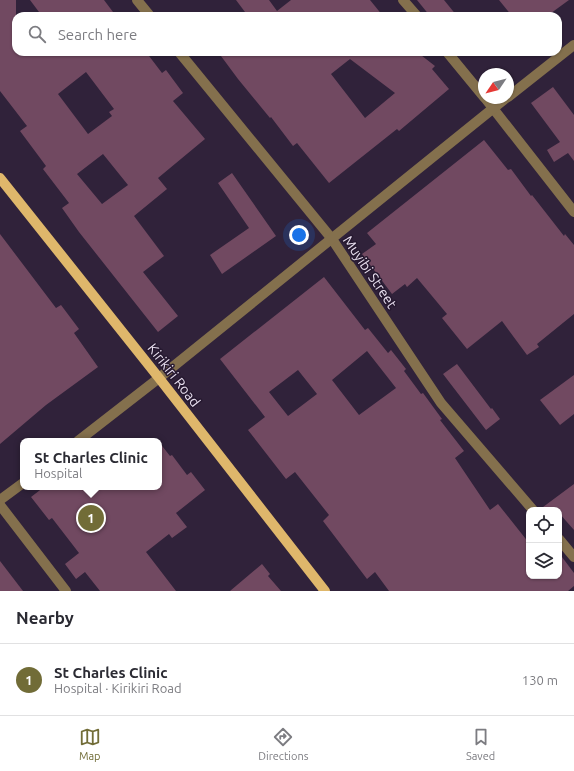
<!DOCTYPE html>
<html lang="en">
<head>
<meta charset="utf-8">
<style>
  :root { --surface:#fff; --page:#f7f7f7; --text:#2b2b33; --muted:#7c7c81; --line:#e1e1e2; --accent:#716c37 }
  body { margin:0; font-family:Ubuntu,sans-serif; background:var(--page); color:var(--text) }
  .controls { position:absolute; right:12px; bottom:12px; display:grid; overflow:hidden; border-radius:8px; box-shadow:0 1px 3px #0004 }
  .controls button { width:36px; height:36px; display:grid; place-items:center; padding:0; border:0; border-bottom:1px solid var(--line); background:var(--surface); color:var(--text); font:20px sans-serif }
  .compass { position:absolute; left:478px; top:68px; width:36px; height:36px; border-radius:50%; background:var(--surface); box-shadow:0 1px 3px #0004; rotate:235deg }
  .you { position:absolute; left:299px; top:235px; width:14px; height:14px; margin:-10px; border:3px solid #fff; border-radius:50%; background:#1a73e8; box-shadow:0 0 0 6px #1a73e833 }
  .badge { display:grid; place-items:center; width:26px; height:26px; border-radius:50%; background:var(--accent); color:#fff; font-size:13px; font-weight:700 }
  .pin { position:absolute; translate:-50% -50%; border:2px solid #fff; box-shadow:0 1px 4px #0006 }
  .popup { position:absolute; left:20px; top:438px; width:142px; height:52px; box-sizing:border-box; display:grid; place-content:center; border-radius:8px; background:var(--surface); filter:drop-shadow(0 1px 3px #0005); font-size:13px; white-space:nowrap; color:var(--muted) }
  .popup b { font-size:15px; color:var(--text) }
  .popup::after { content:''; position:absolute; left:50%; top:100%; margin-left:-8px; border:8px solid transparent; border-top-color:var(--surface) }
  .list { margin:0; padding:0; list-style:none }
  h2 { display:flex; justify-content:space-between; align-items:center; height:52px; margin:0; padding:0 16px; font-size:17px }
  h2 small { font-size:13px; font-weight:400; color:var(--muted) }
  .list li { display:grid; grid-template-columns:26px 1fr auto; gap:12px; align-items:center; box-sizing:border-box; height:72px; padding:0 16px; border-top:1px solid var(--line) }
  .list b { display:block; font-size:15px; white-space:nowrap }
  .list p { margin:0; font-size:13px; white-space:nowrap; color:var(--muted) }
  .list em { font-size:13px; font-style:normal; color:var(--muted) }
  .icon { flex:none; width:22px; height:22px; fill:none; stroke:currentColor; stroke-width:2; stroke-linecap:round; stroke-linejoin:round }
  .map { position:relative; flex:none; width:574px; height:591px; overflow:hidden }
  .search { position:absolute; background:var(--surface); box-shadow:0 1px 3px #0004; left:12px; right:12px; top:12px; height:44px; display:flex; align-items:center; gap:10px; box-sizing:border-box; padding:0 14px; border-radius:12px; color:var(--muted); font-size:15px }
  .sheet { height:124px; background:var(--surface) }
  nav { display:flex; justify-content:space-around; align-items:center; box-sizing:border-box; height:56px; border-top:1px solid var(--line); background:var(--surface); font-size:11px; color:var(--muted) }
  nav a { display:grid; justify-items:center; gap:2px }
  nav .on { color:var(--accent) }
  .map>svg:first-child { display:block }
  .building { fill:#714961; fill-rule:evenodd }
  .lines { fill:none; stroke-linecap:round; stroke-linejoin:round }
  .minor { stroke:#84704d; stroke-width:10 }
  .major { stroke:#dfb76b; stroke-width:10 }
  .labels { text-anchor:middle; stroke-width:3; stroke-linejoin:round; paint-order:stroke }
  .street-label { font-size:14px; fill:#e9e0f0; stroke:#261930 }
</style>
</head>
<body>
<div class="map">
<svg width="574" height="591" viewBox="0 0 574 591">
  <rect width="100%" height="100%" fill="#30223a"/>
  <g class="building">
    <path d="M0 0H16V52H146L162 73 166 70 183 93 173 101 205 139 158 178 167 189 134 216 164 256 143 272 178 316 158 332 79 232 62 208 69 203 43 169 46 166 20 131 27 126 0 91ZM86 72 114 109 109 112 112 116 88 134 58 94ZM103 154 128 185 102 204 77 174Z"/>
    <polygon points="30,0 104,0 116,16 42,16"/>
    <polygon points="236,0 269,0 277,11 291,0 370,0 383,16 248,16"/>
    <polygon points="417,0 444,0 457,16 430,16"/>
    <polygon points="499,0 569,0 547,16 512,16"/>
    <path d="M218 52H417L435 66 432 69 449 89 399 131 397 129 329 183 297 143 293 146 271 117 270 118 238 79ZM350 59 395 93 365 118 331 74Z"/>
    <polygon points="553,87 574,115 574,161 568,153 554,162 547,150 560,142 531,103"/>
    <polygon points="484,140 508,170 511,169 531,196 532,195 564,236 565,234 574,245 574,314 537,344 539,347 527,355 502,321 467,349 442,318 447,314 417,278 407,287 405,284 392,294 362,254 376,244 367,233"/>
    <polygon points="232,173 276,236 222,274 210,255 249,228 218,183"/>
    <polygon points="0,234 56,308 61,305 79,329 74,333 98,367 46,405 0,444"/>
    <path d="M324 277 365 330 368 328 388 353 391 350 406 369 404 371 421 394 423 393 442 419 440 420 464 451 455 458 490 510 498 504 529 543V576H559V553L574 573V586L568 591H389L375 572 367 579 323 521 329 515 295 472 286 479 248 430 265 417 220 359ZM367 351 396 388 359 415 332 380ZM298 370 317 394 288 416 269 392Z"/>
    <polygon points="457,364 491,409 492,408 500,419 486,430 443,374"/>
    <polygon points="574,375 574,414 560,425 540,400"/>
    <polygon points="159,442 170,456 172,455 187,475 191,472 205,490 176,513 187,527 172,538 169,534 146,552 176,591 100,591 85,572 76,579 65,564 79,553 52,518 49,520 31,497 44,487 159,487"/>
    <polygon points="574,484 574,530 559,513 559,510 539,510"/>
    <polygon points="0,561 23,591 0,591"/>
    <polygon points="262,564 270,574 268,576 281,591 230,591"/>
  </g>
  <g class="lines">
    <g class="minor">
      <polyline points="137,0 150,16"/>
      <polyline points="403,0 417,16"/>
      <polyline points="179,52 332,239 441,403 533,510"/>
      <polyline points="447,52 484,97"/>
      <polyline points="508,97 574,45"/>
      <polyline points="485,98 574,212"/>
      <polyline points="78,441 159,378 506,98"/>
      <polyline points="0,500 23,483"/>
      <polyline points="0,505 66,591"/>
      <polyline points="559,539 574,557"/>
    </g>
    <polyline class="major" points="0,178 159,378 325,591"/>
  </g>
  <g class="labels">
    <g class="street-label">
      <text transform="translate(370 272) rotate(56)" y="5">Muyibi Street</text>
      <text transform="translate(174 375) rotate(52)" y="5">Kirikiri Road</text>
    </g>
  </g>
</svg>
<div class="controls">
<button><svg class="icon" aria-label="locate" viewBox="0 0 24 24"><circle cx="12" cy="12" r="6"/><path d="M12 2v4M12 18v4M2 12h4M18 12h4"/></svg></button>
<button><svg class="icon" aria-label="layers" viewBox="0 0 24 24"><path d="M12 4l9 5-9 5-9-5zM3 14l9 5 9-5"/></svg></button>
</div>
<svg class="compass" viewBox="-18 -18 36 36"><path d="M0-13l5 13h-10z" fill="#e53935"/><path d="M0 13l5-13h-10z" fill="#7c7c81"/></svg>
<div class="you"></div>
<div class="pin badge" style="left:91px;top:518px">1</div>
<div class="popup"><b>St Charles Clinic</b>Hospital</div>
<div class="search"><svg class="icon" aria-label="search" viewBox="0 0 24 24"><circle cx="10" cy="10" r="6"/><path d="M15 15l6 6"/></svg>Search here</div>
</div>
<section class="sheet">
<h2>Nearby<small></small></h2>
<ul class="list">
<li><span class="badge">1</span><div><b>St Charles Clinic</b><p>Hospital · Kirikiri Road</p></div><em>130 m</em></li>
</ul>
</section>
<nav>
<a class="on"><svg class="icon" aria-label="map" viewBox="0 0 24 24"><path d="M3 6l6-2 6 2 6-2v14l-6 2-6-2-6 2zM9 4v14M15 6v14"/></svg>Map</a>
<a><svg class="icon" aria-label="directions" viewBox="0 0 24 24"><path d="M12 3l9 9-9 9-9-9zM9 14v-3h6M13 9l2 2-2 2"/></svg>Directions</a>
<a><svg class="icon" aria-label="saved" viewBox="0 0 24 24"><path d="M7 4h10v16l-5-4-5 4z"/></svg>Saved</a>
</nav>
</body>
</html>
